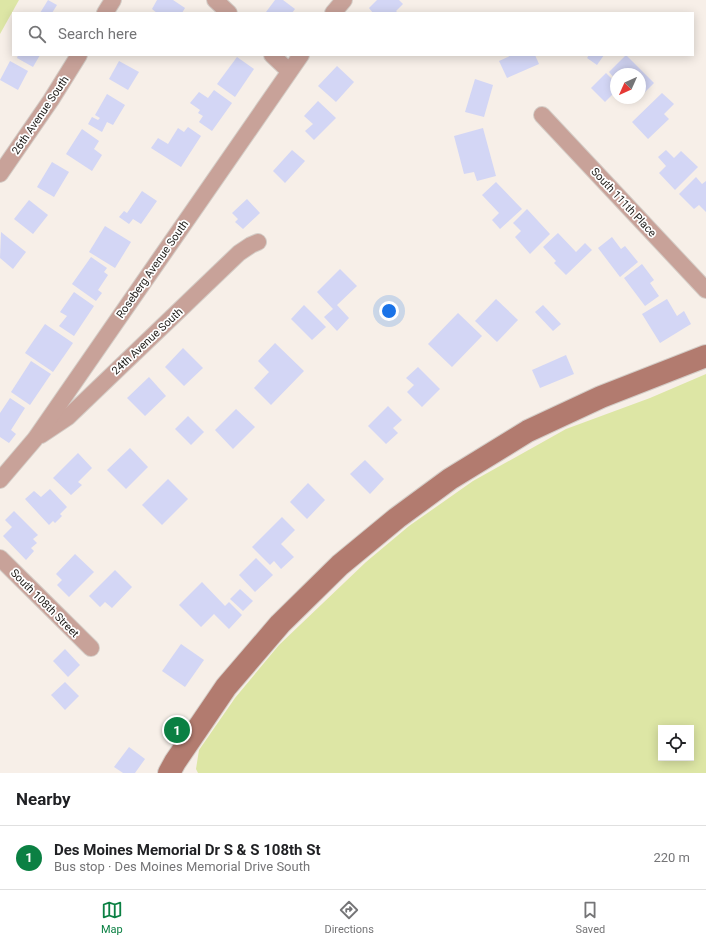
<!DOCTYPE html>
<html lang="en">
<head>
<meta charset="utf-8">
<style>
  :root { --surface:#fff; --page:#f6f6f6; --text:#202124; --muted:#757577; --line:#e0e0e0; --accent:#0b8043 }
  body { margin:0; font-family:Roboto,sans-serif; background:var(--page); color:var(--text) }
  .controls { position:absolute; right:12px; bottom:12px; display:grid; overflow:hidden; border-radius:0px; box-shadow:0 2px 10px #0003 }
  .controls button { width:36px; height:36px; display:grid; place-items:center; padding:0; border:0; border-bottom:1px solid var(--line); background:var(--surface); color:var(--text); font:20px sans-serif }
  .compass { position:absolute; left:610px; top:68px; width:36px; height:36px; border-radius:50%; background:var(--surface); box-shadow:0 2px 10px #0003; rotate:225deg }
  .you { position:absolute; left:389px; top:311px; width:14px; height:14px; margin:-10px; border:3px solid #fff; border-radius:50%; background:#1a73e8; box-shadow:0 0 0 6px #1a73e833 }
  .badge { display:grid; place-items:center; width:26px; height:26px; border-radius:50%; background:var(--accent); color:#fff; font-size:13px; font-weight:700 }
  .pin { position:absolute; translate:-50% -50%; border:2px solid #fff; box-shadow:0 1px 4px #0006 }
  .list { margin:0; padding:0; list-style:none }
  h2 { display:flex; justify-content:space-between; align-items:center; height:52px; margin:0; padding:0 16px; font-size:17px }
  h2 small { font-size:13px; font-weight:400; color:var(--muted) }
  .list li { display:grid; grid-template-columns:26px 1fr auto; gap:12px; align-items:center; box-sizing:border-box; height:64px; padding:0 16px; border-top:1px solid var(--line) }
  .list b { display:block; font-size:15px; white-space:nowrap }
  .list p { margin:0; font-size:13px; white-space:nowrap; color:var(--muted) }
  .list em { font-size:13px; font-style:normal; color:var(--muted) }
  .icon { flex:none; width:22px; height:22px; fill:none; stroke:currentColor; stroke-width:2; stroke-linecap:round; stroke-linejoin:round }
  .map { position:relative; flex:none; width:706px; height:773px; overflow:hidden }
  .search { position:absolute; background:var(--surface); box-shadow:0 2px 10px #0003; left:12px; right:12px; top:12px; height:44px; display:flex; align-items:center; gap:10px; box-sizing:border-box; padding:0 14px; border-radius:0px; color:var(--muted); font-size:15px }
  .sheet { height:116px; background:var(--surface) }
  nav { display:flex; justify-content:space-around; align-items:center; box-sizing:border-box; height:56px; border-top:1px solid var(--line); background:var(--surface); font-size:11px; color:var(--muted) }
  nav a { display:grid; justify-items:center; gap:2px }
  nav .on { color:var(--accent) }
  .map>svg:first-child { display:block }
  .green { fill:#dde6a5; fill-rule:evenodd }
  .building { fill:#d3d6f5 }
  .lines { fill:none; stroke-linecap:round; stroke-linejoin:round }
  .minor-casing { stroke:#d4cdc7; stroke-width:18 }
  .secondary-casing { stroke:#d4cdc7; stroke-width:24 }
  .minor { stroke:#c8a299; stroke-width:16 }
  .secondary { stroke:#b27b6f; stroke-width:22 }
  .labels { text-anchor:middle; stroke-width:3.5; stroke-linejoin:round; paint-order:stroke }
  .street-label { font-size:11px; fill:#1f1c19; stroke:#fff }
</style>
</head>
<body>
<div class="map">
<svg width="706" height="773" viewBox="0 0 706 773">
  <rect width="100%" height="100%" fill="#f7efe8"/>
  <g class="green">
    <polygon points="0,0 19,0 0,34"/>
    <path d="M706 374V773H198L196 769 199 750 235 698 279 645 366 562 409 526 473 481 566 429 650 398ZM661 728H691V758H661Z"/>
  </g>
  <g class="building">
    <polygon points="48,0 57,5 52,13 40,13"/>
    <polygon points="157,0 173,0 185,8 182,13 157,13 152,9"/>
    <polygon points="275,0 283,0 295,9 292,13 267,13 266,12"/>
    <polygon points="377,0 399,0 403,4 396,11 398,13 373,13 369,8"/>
    <polygon points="18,55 40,55 33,67 17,58"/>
    <polygon points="512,55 535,55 539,64 507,78 499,61"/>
    <polygon points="589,55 604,55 597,65 587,58"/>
    <polygon points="626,55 654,83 640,97 640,74 616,74 616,80 609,72"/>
    <polygon points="237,57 254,69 235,97 217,84"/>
    <polygon points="10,61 28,71 18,90 0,80"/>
    <polygon points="119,61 139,72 128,90 109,79"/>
    <polygon points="337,66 354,82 336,102 318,86"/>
    <polygon points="606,73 616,83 616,91 605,102 591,88"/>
    <polygon points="475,79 493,85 484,117 465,112"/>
    <polygon points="214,90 232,103 212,131 199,122 203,116 198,113 200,110 190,103 199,92 208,98"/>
    <polygon points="662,93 674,104 664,114 669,119 648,139 632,122"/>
    <polygon points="107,94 125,105 113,125 107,122 102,132 88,124 92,117 98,120 100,118 95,115"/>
    <polygon points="318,101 336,118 314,140 305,131 313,124 304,116"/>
    <polygon points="188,127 201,136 181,167 151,148 158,138 168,144 178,128 184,132"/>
    <polygon points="483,128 496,176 477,181 474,172 464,174 454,136"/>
    <polygon points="82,129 99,141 94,149 102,155 92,171 66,154"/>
    <polygon points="292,150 305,161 285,183 273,171"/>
    <polygon points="666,150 674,158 681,151 698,167 675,190 659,173 666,166 658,157"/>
    <polygon points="52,162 69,172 54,197 37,187"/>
    <polygon points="696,177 702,184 706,181 706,212 699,205 694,209 679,194"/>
    <polygon points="496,182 522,209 500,229 492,220 499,213 482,195"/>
    <polygon points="142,191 157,201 141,224 133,219 129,224 119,217 124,211 127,213"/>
    <polygon points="247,199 260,213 243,229 235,222 238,219 232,213"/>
    <polygon points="29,200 48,215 33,234 14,219"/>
    <polygon points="527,209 550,234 530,254 515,237 521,231 513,223"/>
    <polygon points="105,226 131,242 115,268 89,252"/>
    <polygon points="1,232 26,252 13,269 0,258"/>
    <polygon points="558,233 576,252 585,243 592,250 566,275 554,263 556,261 543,247"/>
    <polygon points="612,237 621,249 625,246 638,262 620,277 598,248"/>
    <polygon points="91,257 107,268 104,272 108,275 98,290 102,293 96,301 72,284"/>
    <polygon points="642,264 654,280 650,283 659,296 645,306 624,278"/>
    <polygon points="340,269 357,286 337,305 349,318 337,331 324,317 333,309 317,292"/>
    <polygon points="74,292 94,306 74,336 59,326 67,316 60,312"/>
    <polygon points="496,299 518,320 497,342 475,321"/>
    <polygon points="667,299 677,316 684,311 691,324 660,343 642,314"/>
    <polygon points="304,305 326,327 312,340 291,319"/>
    <polygon points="543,305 561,324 553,331 535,312"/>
    <polygon points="458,313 482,336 452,367 428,344"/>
    <polygon points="45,324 73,343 53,372 25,353"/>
    <polygon points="275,343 304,371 271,405 254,388 269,372 258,361"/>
    <polygon points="183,348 203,368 184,386 165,367"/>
    <polygon points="566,355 574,374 540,388 532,370"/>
    <polygon points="31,361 51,374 30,405 11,392"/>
    <polygon points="418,367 440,389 422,407 407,392 414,385 406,378"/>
    <polygon points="149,377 166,396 145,416 127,398"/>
    <polygon points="10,398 25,408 11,430 16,434 9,443 0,437 0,413"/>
    <polygon points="388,406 402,420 393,428 398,433 386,444 368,426"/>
    <polygon points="236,409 255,427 233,449 215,430"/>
    <polygon points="188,416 204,432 191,445 175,429"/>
    <polygon points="130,448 148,467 126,489 107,470"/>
    <polygon points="78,453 92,468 78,482 82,485 71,495 53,478"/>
    <polygon points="365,460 384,479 370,494 350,474"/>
    <polygon points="168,479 188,499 162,525 142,505"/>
    <polygon points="308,483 325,500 307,519 290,502"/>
    <polygon points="50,489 67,507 60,514 62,516 55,523 53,521 49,525 25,499 34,491 41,497"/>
    <polygon points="14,511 38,535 33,539 37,543 31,548 34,551 26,560 3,536 12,527 5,520"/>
    <polygon points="282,517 295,530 281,544 294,557 281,569 274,561 270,565 252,547"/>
    <polygon points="75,554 94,572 69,597 57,585 62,580 56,574"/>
    <polygon points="256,558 273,575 255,592 239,575"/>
    <polygon points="115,570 132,587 112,608 105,602 100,607 89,596"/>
    <polygon points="202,582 225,606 229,602 242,615 229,629 214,614 201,627 179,605"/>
    <polygon points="240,589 253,601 243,611 230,599"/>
    <polygon points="181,644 204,660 185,687 162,671"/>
    <polygon points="65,649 80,665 68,677 53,661"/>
    <polygon points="65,682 79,696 65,710 51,695"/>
    <polygon points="129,747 145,759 135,773 123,773 114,767"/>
  </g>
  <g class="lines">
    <g class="minor-casing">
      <g id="minor">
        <polyline points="215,0 229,13"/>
        <polyline points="105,13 113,0"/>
        <polyline points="333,13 344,0"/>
        <polyline points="272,55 289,71"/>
        <polyline points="542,115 706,290"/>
        <polyline points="0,174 51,100 79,55"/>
        <polyline points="41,435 68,417 239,253 251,245 258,242"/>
        <polyline points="0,480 35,439 301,55"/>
        <polyline points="0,558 91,648"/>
      </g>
    </g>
    <g class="secondary-casing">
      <polyline id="secondary" points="169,773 175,762 226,687 280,624 340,565 397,518 450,479 528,431 601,397 706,356"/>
    </g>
    <use href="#minor" class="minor"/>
    <use href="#secondary" class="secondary"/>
  </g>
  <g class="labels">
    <g class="street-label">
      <text transform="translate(40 115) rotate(-56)" y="4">26th Avenue South</text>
      <text transform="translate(624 202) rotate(47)" y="4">South 111th Place</text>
      <text transform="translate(152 269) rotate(-55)" y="4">Roseberg Avenue South</text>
      <text transform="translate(147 341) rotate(-43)" y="4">24th Avenue South</text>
      <text transform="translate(45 603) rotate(45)" y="4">South 108th Street</text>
    </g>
  </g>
</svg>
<div class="controls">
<button><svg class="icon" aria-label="locate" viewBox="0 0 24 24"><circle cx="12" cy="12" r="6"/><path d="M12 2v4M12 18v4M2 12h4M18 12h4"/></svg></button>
</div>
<svg class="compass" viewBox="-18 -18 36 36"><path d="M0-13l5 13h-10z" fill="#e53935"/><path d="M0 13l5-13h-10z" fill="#757577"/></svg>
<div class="you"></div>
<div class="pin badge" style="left:177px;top:730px">1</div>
<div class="search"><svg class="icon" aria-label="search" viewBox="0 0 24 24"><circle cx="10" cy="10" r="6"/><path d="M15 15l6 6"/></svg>Search here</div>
</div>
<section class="sheet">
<h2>Nearby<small></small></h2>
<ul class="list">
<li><span class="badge">1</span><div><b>Des Moines Memorial Dr S &amp; S 108th St</b><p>Bus stop · Des Moines Memorial Drive South</p></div><em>220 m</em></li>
</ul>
</section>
<nav>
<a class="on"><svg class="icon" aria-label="map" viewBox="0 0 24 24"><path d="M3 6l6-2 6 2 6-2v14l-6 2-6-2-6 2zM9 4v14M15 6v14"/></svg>Map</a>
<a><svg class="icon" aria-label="directions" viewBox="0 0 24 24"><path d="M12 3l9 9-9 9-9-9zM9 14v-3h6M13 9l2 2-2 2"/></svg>Directions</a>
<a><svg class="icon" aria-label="saved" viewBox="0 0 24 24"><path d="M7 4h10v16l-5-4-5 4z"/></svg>Saved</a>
</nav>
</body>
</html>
